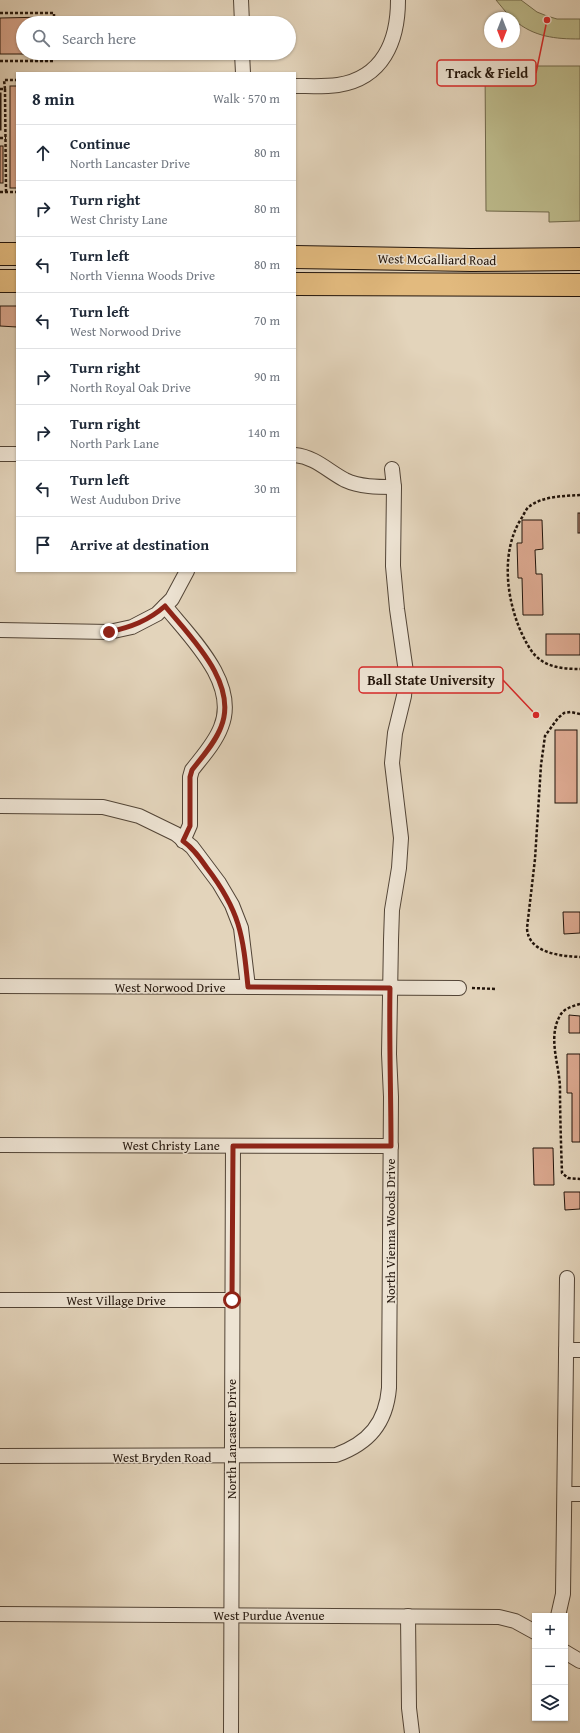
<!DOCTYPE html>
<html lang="en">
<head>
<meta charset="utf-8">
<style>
  :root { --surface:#fff; --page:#f2f2f3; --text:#1f2937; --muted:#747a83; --line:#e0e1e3 }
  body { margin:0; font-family:"Gentium Book Plus",serif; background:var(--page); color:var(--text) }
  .controls { position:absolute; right:12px; bottom:12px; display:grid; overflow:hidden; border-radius:0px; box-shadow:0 1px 3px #0004 }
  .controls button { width:36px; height:36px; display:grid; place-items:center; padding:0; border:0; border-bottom:1px solid var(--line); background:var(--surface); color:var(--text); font:20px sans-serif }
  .compass { position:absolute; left:484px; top:12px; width:36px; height:36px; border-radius:50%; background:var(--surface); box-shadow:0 1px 3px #0004; rotate:180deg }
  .stop { position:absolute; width:12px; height:12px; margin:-9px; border:3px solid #8f2418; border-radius:50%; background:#fff }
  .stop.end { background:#8f2418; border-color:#fff; box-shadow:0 1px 4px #0008 }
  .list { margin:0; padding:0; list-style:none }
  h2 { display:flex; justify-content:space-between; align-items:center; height:52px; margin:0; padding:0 16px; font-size:17px }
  h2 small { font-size:13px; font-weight:400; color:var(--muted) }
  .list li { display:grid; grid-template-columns:26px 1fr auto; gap:12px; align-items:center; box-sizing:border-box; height:56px; padding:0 16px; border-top:1px solid var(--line) }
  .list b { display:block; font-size:15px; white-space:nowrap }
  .list p { margin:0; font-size:13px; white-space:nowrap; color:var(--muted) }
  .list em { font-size:13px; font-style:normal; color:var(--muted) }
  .icon { flex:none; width:22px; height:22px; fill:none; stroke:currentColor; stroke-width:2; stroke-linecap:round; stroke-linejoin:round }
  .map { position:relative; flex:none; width:580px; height:1733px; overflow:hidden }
  .search { position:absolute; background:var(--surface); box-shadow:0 1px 3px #0004; left:16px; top:16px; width:280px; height:44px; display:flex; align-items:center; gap:10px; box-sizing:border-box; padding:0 14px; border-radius:22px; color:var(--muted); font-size:15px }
  .panel { position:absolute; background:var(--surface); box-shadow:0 1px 3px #0004; left:16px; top:72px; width:280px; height:500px; border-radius:0px }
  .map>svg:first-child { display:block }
  .green { fill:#bcba8b; stroke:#70684b }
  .building { fill:#daa78e; stroke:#23150b }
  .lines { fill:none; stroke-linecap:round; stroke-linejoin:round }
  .street-casing { stroke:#534537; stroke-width:16 }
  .primary-casing { stroke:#23150b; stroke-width:24 }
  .path { stroke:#23150b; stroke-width:2.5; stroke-dasharray:3 2; stroke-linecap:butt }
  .street { stroke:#ede3d3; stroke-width:14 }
  .primary { stroke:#e2ba7e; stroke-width:22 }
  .route { stroke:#8f2418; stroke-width:5 }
  .labels { text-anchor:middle; stroke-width:3; stroke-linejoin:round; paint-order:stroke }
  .street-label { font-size:13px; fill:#23150b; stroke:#ede3d3 }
  .leader { fill:none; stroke:#d62828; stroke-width:1.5 }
  .callout-dot { fill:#d62828; stroke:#ede3d3; stroke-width:1.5 }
  .callout { fill:#ede3d3; stroke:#d62828; stroke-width:1.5 }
  .callout-label { font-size:14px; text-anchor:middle; font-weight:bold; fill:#23150b }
</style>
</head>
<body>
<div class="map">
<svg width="580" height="1733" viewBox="0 0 580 1733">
  <rect width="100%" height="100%" fill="#e3d4bb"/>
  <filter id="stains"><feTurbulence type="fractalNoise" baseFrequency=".005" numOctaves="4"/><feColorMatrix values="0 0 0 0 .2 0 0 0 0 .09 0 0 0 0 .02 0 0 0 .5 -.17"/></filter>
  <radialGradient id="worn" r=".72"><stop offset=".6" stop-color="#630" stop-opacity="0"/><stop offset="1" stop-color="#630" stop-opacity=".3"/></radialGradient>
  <g class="green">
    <path d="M496 0H521L537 12 547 16 557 19H580V39C555 39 534 37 514 20V18L510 17Z"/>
    <polygon points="485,66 580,66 580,221 549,222 549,212 486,211"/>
  </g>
  <g class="building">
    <polygon points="49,17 49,23 23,23 23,53 49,54 0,54 0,18"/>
    <rect x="10" y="86" width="7" height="102"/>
    <rect x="0" y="93" width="1" height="37"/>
    <rect x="0" y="146" width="3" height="37"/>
    <polygon points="0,306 17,306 17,327 0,326"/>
    <rect x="578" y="513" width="2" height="20"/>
    <polygon points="522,520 542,520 543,549 535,550 536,574 542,574 543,615 523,615 522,578 518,578 517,543 522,543"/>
    <rect x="546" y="634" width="34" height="21"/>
    <rect x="555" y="730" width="22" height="73"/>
    <polygon points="563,912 580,912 580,933 564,934"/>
    <polygon points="569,1015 580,1016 580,1033 569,1033"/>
    <polygon points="567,1054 580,1054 580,1142 572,1142 572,1093 567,1093"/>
    <polygon points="533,1148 553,1148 554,1185 534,1185"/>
    <polygon points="564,1192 580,1192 580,1209 565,1210"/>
  </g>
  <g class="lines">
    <g class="street-casing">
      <g id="street">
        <polyline points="241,0 242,23"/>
        <polyline points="242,53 243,73"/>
        <path d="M295 86C309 86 324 87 338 85 383 78 398 41 398 0"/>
        <polyline points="0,454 17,454"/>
        <path d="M295 455C315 457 328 471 345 480 360 487 377 487 394 487"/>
        <path d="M165 606C190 637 239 683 221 727 215 743 202 757 192 770L190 777V825L183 841"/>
        <polyline points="0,630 109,632 132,627 157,614 172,599 187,571"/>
        <polyline points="0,806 103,807 139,816 176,834 192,847 219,883 232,905 241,928 248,987"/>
        <polyline points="0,986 459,988"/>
        <polyline points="0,1145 391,1146"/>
        <polyline points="0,1300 232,1300"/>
        <polyline points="566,1350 580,1350"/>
        <path d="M0 1456 336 1455C369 1443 386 1423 389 1388L391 1097 389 1054 391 940 392 910 399 868 401 838 392 763 395 733 404 696 406 672 397 609 393 566 394 487 392 469"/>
        <polyline points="565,1494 580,1494"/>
        <polyline points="0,1614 499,1617 515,1621 535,1632"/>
        <polyline points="408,1616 409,1708 412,1733"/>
        <polyline points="558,1616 563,1594 567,1278"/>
        <polyline points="565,1652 580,1661"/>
        <polyline points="231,1733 233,1146"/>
      </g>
    </g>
    <g class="primary-casing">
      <g id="primary">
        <polyline points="0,254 17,254"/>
        <polyline points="295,257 471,260 580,259"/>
        <polyline points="0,281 17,281"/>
        <polyline points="295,284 580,285"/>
      </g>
    </g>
    <g class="path">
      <polyline points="0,13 54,13 54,23"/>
      <polyline points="0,61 53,61 54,53"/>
      <polyline points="0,89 5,89 4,80 17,80"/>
      <polyline points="5,89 6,192"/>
      <polyline points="0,138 6,138"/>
      <polyline points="0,192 17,192"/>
      <path d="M580 495C564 496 543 496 530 506 526 508 524 515 521 519 499 554 507 607 526 642 529 647 532 653 537 657 548 668 566 669 580 669"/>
      <path d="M580 714 571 712 564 713 558 718 545 736 541 765 535 859 527 928C528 953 560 956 580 957"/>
      <polyline points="472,988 496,989"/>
      <path d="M580 1004C573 1006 565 1008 561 1014 547 1036 559 1063 560 1087 560 1115 561 1144 562 1173L568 1178 580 1179"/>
    </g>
    <use href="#street" class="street"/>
    <use href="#primary" class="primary"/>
  </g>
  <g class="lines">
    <path class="route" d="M109 632C131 627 148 621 165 606 190 637 239 683 221 727 215 743 202 757 192 770L190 777V826L183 841C193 848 200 858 207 868 240 911 243 935 248 987L390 988C389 1041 391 1093 391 1146H233L232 1300"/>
  </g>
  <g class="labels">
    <g class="street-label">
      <text transform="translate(437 259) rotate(1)" y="5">West McGalliard Road</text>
      <text x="170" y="992">West Norwood Drive</text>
      <text x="171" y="1150">West Christy Lane</text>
      <text transform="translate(390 1231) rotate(-90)" y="5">North Vienna Woods Drive</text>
      <text x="116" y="1305">West Village Drive</text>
      <text transform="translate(231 1439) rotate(-90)" y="5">North Lancaster Drive</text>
      <text x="162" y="1462">West Bryden Road</text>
      <text x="269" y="1620">West Purdue Avenue</text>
    </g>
  </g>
  <path class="leader" d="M547 20L536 73M536 715L503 680"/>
  <g class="callout-dot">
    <circle cx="547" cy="20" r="4"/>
    <circle cx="536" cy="715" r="4"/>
  </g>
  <g class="callout">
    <rect x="437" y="60" width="99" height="26" rx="4"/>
    <rect x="359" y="667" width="144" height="26" rx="4"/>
  </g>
  <g class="callout-label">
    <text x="487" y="78">Track &amp; Field</text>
    <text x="431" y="685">Ball State University</text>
  </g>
  <rect width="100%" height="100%" filter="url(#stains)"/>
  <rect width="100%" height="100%" fill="url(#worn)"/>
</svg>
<div class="controls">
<button>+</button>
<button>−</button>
<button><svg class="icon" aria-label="layers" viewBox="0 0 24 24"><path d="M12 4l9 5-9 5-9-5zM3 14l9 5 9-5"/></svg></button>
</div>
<svg class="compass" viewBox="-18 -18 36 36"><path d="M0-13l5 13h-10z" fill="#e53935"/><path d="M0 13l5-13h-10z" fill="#747a83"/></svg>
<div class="stop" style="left:232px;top:1300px"></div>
<div class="stop end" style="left:109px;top:632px"></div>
<div class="search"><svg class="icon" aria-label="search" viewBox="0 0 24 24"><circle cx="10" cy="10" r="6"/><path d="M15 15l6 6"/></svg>Search here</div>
<section class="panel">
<h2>8 min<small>Walk · 570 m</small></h2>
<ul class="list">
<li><svg class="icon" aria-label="ahead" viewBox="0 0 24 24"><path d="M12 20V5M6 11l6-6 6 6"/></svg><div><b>Continue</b><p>North Lancaster Drive</p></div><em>80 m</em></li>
<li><svg class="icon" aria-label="right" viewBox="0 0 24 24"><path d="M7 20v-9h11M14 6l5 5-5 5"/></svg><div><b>Turn right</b><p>West Christy Lane</p></div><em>80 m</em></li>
<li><svg class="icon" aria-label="left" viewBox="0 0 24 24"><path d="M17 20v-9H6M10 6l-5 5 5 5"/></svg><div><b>Turn left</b><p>North Vienna Woods Drive</p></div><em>80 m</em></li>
<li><svg class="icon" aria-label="left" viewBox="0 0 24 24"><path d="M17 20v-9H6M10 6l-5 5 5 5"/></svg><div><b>Turn left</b><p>West Norwood Drive</p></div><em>70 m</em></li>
<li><svg class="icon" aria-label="right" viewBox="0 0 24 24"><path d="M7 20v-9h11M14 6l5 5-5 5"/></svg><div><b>Turn right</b><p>North Royal Oak Drive</p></div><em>90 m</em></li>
<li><svg class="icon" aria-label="right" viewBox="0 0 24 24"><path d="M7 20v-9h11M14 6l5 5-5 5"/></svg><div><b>Turn right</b><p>North Park Lane</p></div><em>140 m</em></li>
<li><svg class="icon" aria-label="left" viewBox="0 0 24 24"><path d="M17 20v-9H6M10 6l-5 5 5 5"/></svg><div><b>Turn left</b><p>West Audubon Drive</p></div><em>30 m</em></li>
<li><svg class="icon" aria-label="arrive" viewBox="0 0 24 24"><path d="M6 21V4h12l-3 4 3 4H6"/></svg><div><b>Arrive at destination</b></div></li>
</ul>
</section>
</div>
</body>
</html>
